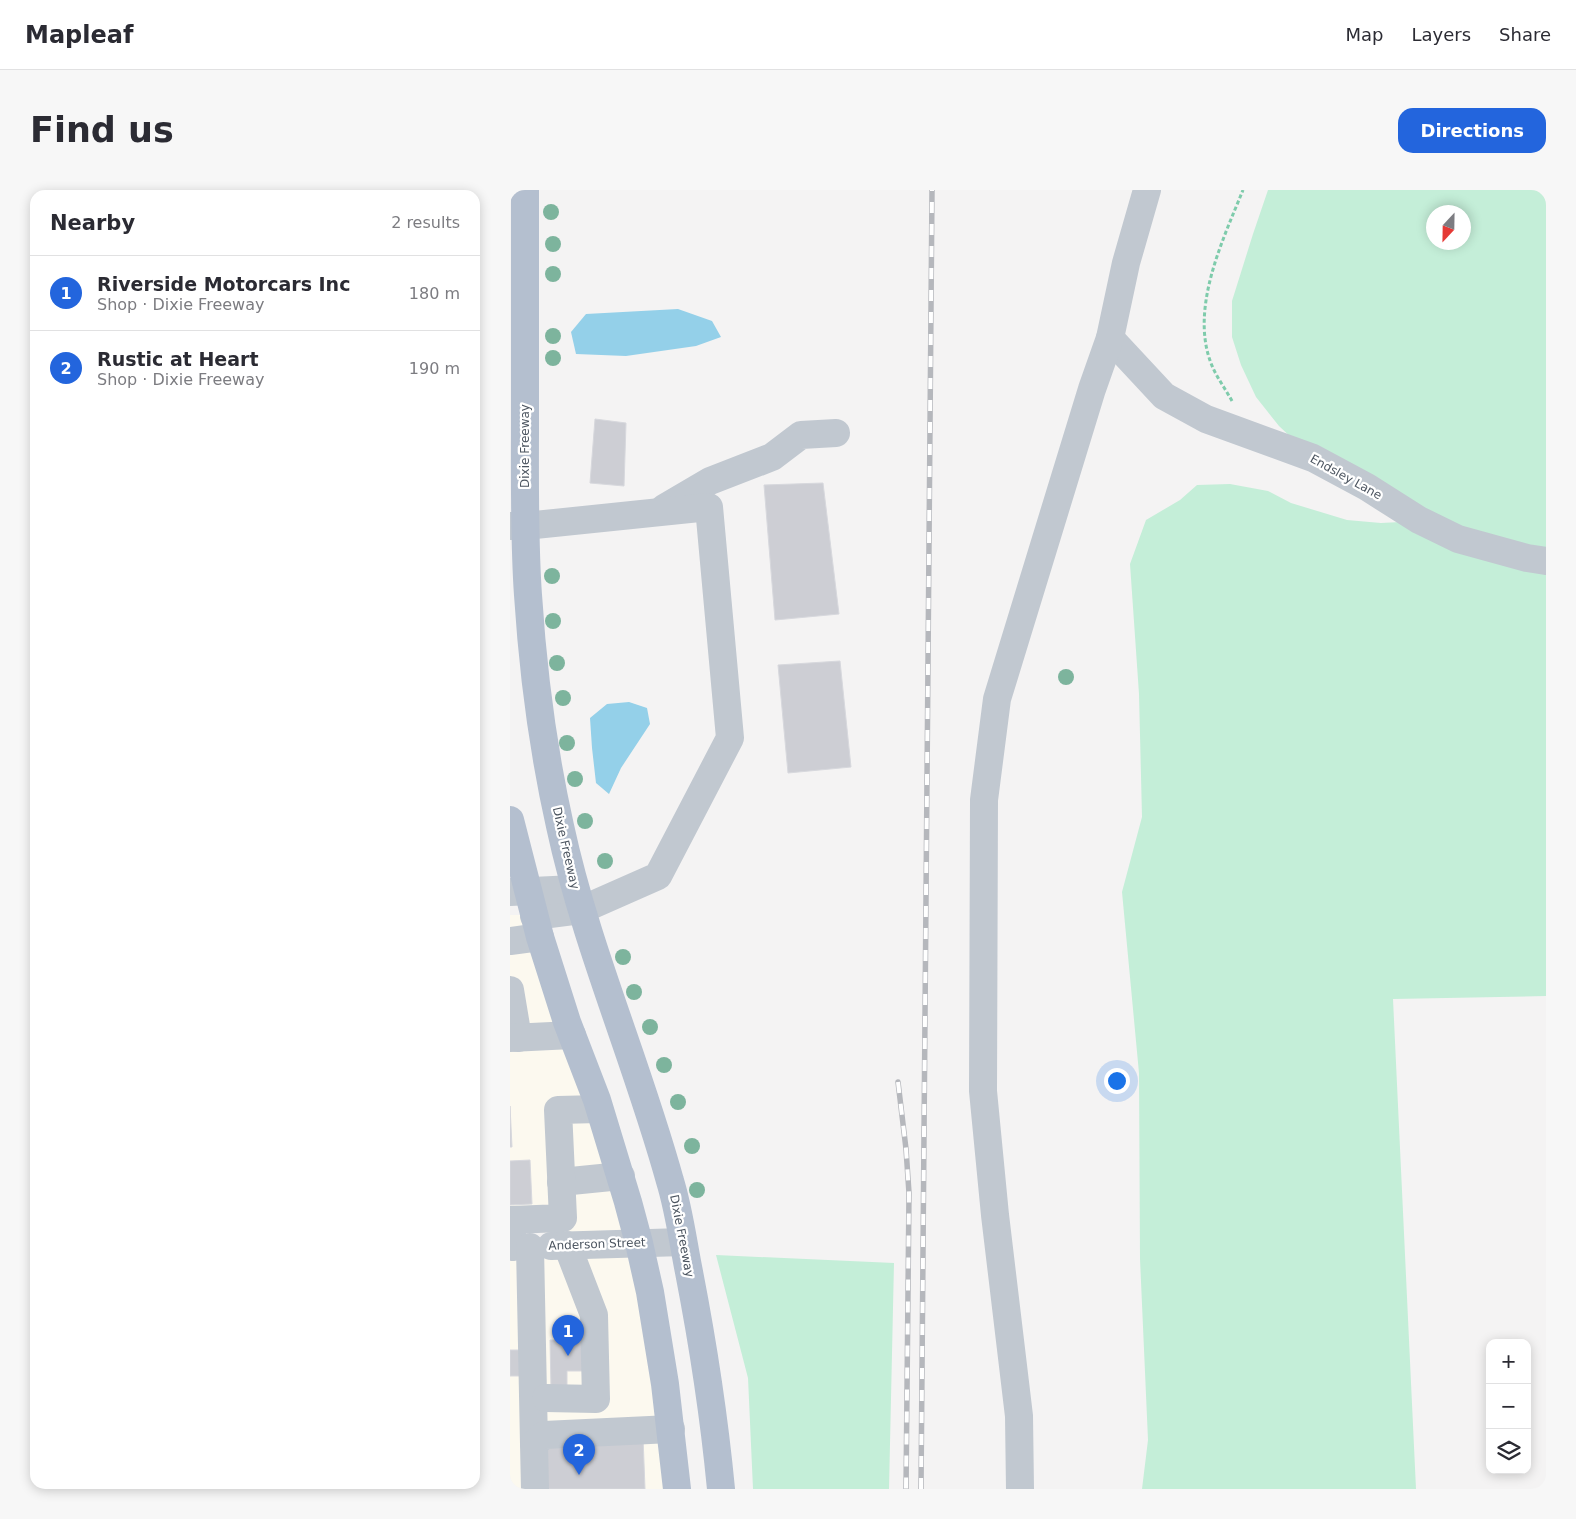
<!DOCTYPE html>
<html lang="en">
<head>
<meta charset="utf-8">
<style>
  :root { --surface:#fff; --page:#f7f7f7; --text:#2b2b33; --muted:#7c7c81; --line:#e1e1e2; --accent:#2365dd }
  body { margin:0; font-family:"DejaVu Sans",sans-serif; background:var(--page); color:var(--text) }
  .controls { position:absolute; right:15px; bottom:15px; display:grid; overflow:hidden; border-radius:10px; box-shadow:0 2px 12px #0003 }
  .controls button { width:45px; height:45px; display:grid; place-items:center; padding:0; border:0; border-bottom:1px solid var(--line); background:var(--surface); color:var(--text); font:25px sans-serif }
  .compass { position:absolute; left:916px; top:15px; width:45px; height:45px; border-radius:50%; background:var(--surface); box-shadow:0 2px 12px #0003; rotate:202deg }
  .you { position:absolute; left:606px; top:890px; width:18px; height:18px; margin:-12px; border:4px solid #fff; border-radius:50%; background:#1a73e8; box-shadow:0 0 0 8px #1a73e833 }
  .badge { display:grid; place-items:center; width:32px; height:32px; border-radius:50%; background:var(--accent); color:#fff; font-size:16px; font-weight:700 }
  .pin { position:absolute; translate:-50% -41px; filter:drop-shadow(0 1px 2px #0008) }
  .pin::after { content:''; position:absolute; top:26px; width:18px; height:15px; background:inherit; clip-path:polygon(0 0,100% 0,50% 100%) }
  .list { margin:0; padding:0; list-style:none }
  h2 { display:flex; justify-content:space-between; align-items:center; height:65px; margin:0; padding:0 20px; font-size:21px }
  h2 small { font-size:16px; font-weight:400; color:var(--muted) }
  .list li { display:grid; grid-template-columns:32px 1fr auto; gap:15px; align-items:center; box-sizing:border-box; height:75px; padding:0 20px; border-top:1px solid var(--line) }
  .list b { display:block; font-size:19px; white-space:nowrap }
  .list p { margin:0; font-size:16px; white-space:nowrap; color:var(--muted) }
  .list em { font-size:16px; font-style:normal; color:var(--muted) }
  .icon { flex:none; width:28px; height:28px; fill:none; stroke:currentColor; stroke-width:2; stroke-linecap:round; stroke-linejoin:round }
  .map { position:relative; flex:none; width:1036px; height:1299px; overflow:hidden; border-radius:15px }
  header { display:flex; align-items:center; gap:30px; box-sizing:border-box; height:70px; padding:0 25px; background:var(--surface); border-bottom:1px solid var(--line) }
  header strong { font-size:24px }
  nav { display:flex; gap:28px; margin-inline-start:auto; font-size:18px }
  .intro { display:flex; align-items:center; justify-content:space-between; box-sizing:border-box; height:120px; padding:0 30px }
  h1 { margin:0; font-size:35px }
  .button { padding:12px 22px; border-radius:15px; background:var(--accent); color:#fff; font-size:18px; font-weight:700 }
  main { display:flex; gap:30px; padding:0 30px }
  aside { flex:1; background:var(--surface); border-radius:15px; box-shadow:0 2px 12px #0003 }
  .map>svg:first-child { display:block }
  .commercial { fill:#fcf9ef }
  .green { fill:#c4eed8; fill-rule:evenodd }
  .water { fill:#94d0e9 }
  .building { fill:#cdced4; stroke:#d7d8dd }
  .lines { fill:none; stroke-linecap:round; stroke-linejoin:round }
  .path { stroke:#7ecbab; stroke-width:3; stroke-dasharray:4 2.5; stroke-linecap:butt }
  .minor { stroke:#c1c8d0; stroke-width:28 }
  .major { stroke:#b4bfcf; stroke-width:28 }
  .rail-casing { stroke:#b5b7bc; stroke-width:5.5 }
  .rail { stroke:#fff; stroke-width:4; stroke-dasharray:11; stroke-linecap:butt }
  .tree { fill:#7db49d }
  .labels { text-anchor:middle; stroke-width:4.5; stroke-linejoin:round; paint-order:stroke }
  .street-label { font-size:12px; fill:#4b545f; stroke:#fff }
</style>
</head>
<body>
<header>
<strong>Mapleaf</strong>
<nav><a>Map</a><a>Layers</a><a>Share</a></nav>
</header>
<div class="intro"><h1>Find us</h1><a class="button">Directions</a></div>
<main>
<aside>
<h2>Nearby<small>2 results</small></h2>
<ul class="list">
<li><span class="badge">1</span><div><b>Riverside Motorcars Inc</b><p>Shop · Dixie Freeway</p></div><em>180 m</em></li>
<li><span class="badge">2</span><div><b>Rustic at Heart</b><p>Shop · Dixie Freeway</p></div><em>190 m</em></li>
</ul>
</aside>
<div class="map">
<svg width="1036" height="1299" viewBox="0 0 1036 1299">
  <rect width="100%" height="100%" fill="#f4f3f3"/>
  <g class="commercial">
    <polygon points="0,725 11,725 75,915 113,1040 0,1044"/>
    <polygon points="119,1066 128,1106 144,1197 155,1299 0,1299 0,1070"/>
  </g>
  <g class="green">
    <path d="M758 0H1036V806L883 809 906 1299H632L638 1250 630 1069 629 883 612 702 632 627 629 504 620 374 636 330 670 310 687 295 720 294 758 301 781 313 837 330 871 333 910 331 803 268 769 236 746 207 731 175 722 147V111L743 44ZM924 22H954V52H924Z"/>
    <polygon points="206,1065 384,1073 379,1299 243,1299 238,1188"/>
  </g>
  <g class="water">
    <polygon points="168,119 202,131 211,147 186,156 116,166 66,164 61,142 76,124"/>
    <polygon points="119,512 137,518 140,534 111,578 99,604 86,593 82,558 80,528 97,514"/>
  </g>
  <g class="building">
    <polygon points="85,229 116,233 114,296 80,293"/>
    <polygon points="313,293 329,424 265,430 254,295"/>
    <polygon points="330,471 341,577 278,583 268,475"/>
    <polygon points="0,916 2,957 0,957"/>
    <polygon points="20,970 22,1014 0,1015 0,971"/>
    <polygon points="40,1150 76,1150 76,1181 57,1181 57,1198 41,1198"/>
    <rect x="0" y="1160" width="12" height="26"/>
    <polygon points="133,1247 135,1299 34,1299 32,1251"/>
  </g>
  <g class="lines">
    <path class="path" d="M722 211C716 200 708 189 703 178 678 122 712 52 733 0"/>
    <g class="minor">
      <polyline points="600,148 654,206 696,229 803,268 857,297 909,330 948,349 1017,368 1036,371"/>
      <polyline points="154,318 200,291 262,267 291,245 326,243"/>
      <polyline points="0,336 15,336 199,317 220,548 148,686 71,720 24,726"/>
      <polyline points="0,702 65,699"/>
      <polyline points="0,751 30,747"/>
      <polyline points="0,800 8,848"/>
      <polyline points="0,848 62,845"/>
      <polyline points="51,992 111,986"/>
      <polyline points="41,1056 173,1052"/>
      <polyline points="3,1057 1,1030 53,1028 48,920 89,919"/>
      <polyline points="20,1057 24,1254"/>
      <polyline points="36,1208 86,1209 84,1125 57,1055"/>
      <polyline points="25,1299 24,1254 34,1245 161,1239"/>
      <polyline points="510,1299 509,1226 485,1025 473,901 474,610 487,509 582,199 600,148 616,73 637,0"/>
    </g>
    <g class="major">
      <path d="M15 0C15 78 15 155 15 233 15 290 14 348 18 405 23 483 33 560 50 636 76 757 127 871 160 991 169 1020 173 1052 179 1082 193 1154 204 1226 211 1299"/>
      <polyline points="0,630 30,747 57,832 87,910 118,1012 129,1053 140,1102 155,1194 167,1299"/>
    </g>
    <g class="rail-casing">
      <g id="rail">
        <polyline points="388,892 396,959 399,1003 396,1299"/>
        <polyline points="411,1299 422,0"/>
      </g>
    </g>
    <use href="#rail" class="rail"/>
  </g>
  <g class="tree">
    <circle cx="41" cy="22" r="8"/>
    <circle cx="43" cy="54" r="8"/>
    <circle cx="43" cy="84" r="8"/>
    <circle cx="43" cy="146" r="8"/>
    <circle cx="43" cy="168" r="8"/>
    <circle cx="42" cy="386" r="8"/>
    <circle cx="43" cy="431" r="8"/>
    <circle cx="47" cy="473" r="8"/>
    <circle cx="556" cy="487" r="8"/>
    <circle cx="53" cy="508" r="8"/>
    <circle cx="57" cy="553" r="8"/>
    <circle cx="65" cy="589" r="8"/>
    <circle cx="75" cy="631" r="8"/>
    <circle cx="95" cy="671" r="8"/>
    <circle cx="113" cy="767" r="8"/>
    <circle cx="124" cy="802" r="8"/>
    <circle cx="140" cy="837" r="8"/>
    <circle cx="154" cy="875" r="8"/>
    <circle cx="168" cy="912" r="8"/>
    <circle cx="182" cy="956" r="8"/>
    <circle cx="187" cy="1000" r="8"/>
  </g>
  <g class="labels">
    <g class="street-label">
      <text transform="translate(15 256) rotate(-90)" y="4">Dixie Freeway</text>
      <text transform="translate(836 287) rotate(29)" y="4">Endsley Lane</text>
      <text transform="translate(56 658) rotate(77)" y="4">Dixie Freeway</text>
      <text transform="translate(172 1046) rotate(79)" y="4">Dixie Freeway</text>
      <text transform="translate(87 1054) rotate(-2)" y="4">Anderson Street</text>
    </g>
  </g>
</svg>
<div class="controls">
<button>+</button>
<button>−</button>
<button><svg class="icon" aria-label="layers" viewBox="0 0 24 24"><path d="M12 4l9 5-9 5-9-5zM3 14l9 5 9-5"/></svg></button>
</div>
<svg class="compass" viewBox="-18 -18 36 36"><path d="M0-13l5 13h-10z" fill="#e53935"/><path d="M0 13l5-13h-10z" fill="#7c7c81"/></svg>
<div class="you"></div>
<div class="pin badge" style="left:58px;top:1166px">1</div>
<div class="pin badge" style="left:69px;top:1285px">2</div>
</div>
</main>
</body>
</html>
